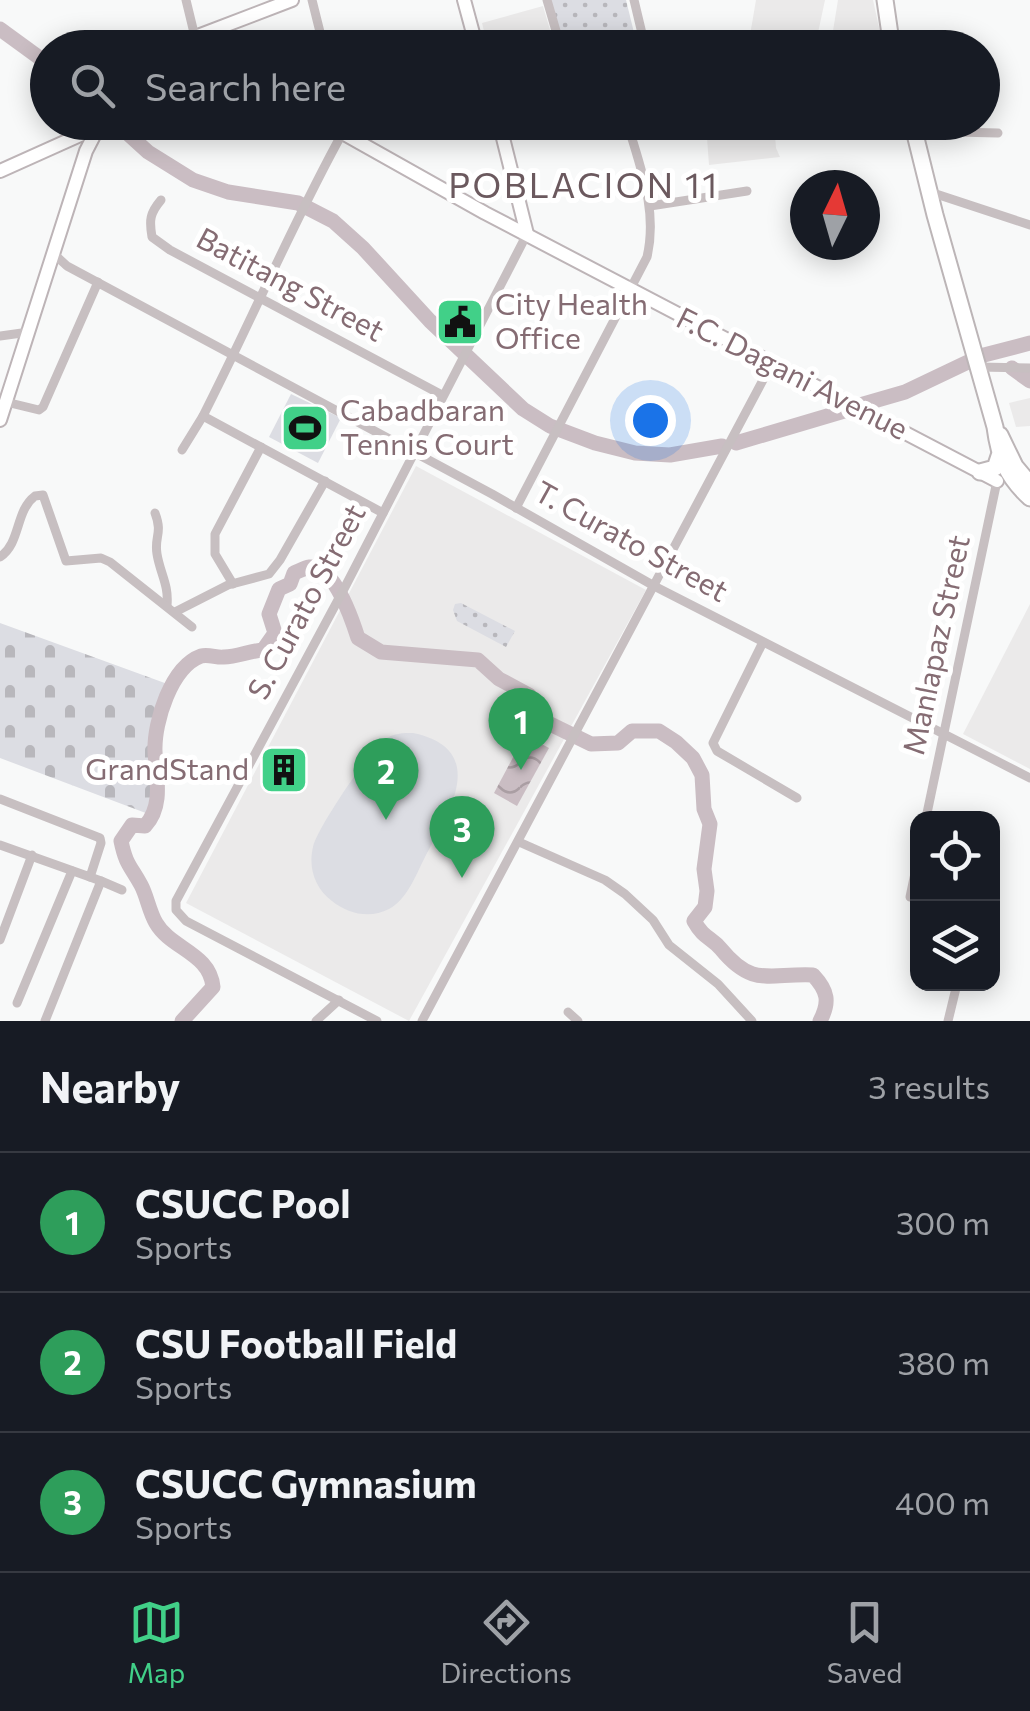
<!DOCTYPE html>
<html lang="en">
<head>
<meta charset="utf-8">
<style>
  :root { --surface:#171b24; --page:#20242c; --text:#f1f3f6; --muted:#9ea1a6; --line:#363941; --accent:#41d088 }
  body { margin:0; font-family:Commissioner,sans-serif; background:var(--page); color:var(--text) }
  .controls { position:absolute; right:30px; bottom:30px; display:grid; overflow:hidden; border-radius:20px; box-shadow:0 5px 25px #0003 }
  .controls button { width:90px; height:90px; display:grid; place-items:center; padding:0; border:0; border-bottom:2px solid var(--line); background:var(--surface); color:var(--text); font:50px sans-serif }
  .compass { position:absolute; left:790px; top:170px; width:90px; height:90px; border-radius:50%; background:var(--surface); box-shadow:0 5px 25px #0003; rotate:5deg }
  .you { position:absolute; left:650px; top:420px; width:35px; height:35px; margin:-25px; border:8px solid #fff; border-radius:50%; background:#1a73e8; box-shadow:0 0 0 15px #1a73e833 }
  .badge { display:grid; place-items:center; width:65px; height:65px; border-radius:50%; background:var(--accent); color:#fff; font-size:32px; font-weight:700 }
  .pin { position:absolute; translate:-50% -82px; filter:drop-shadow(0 2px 5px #0008) }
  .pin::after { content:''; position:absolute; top:52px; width:35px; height:30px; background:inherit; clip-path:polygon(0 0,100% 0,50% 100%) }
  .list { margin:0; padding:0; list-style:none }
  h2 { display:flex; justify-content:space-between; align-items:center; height:130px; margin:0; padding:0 40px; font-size:42px }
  h2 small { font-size:32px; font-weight:400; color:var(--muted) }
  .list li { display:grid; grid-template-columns:65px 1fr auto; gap:30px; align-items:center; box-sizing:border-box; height:140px; padding:0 40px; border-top:2px solid var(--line) }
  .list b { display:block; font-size:38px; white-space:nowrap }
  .list p { margin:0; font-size:32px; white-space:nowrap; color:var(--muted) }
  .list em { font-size:32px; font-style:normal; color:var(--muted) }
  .icon { flex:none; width:55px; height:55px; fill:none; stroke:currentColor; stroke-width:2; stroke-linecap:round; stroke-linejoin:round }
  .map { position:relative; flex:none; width:1030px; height:1021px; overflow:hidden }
  .search { position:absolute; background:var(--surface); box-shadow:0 5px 25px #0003; left:30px; right:30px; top:30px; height:110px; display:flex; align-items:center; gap:25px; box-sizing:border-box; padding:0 35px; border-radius:55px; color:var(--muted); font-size:38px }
  .sheet { height:550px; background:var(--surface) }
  nav { display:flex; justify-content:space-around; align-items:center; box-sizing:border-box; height:140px; border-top:2px solid var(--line); background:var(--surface); font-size:28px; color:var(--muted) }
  nav a { display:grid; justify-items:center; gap:5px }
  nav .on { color:var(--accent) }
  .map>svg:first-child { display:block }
  .built { fill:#ebeaea }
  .grass { fill:#dcdde3 }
  .cemetery { fill:url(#cemetery-stones) }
  .park { fill:url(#park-dots) }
  .water { fill:url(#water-waves) }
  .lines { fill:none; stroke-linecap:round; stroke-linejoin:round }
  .river { stroke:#cabdc3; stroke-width:15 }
  .secondary-casing { stroke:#bdb4b7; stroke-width:16 }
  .highway-casing { stroke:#bcb5b7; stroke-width:19 }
  .street { stroke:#c7bfc1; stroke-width:9 }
  .secondary { stroke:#fff; stroke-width:12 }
  .highway { stroke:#fff; stroke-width:15 }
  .labels { text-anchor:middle; stroke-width:10; stroke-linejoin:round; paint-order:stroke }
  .street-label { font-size:30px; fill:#856c73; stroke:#fff }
  .poi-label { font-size:30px; fill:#856c73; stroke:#fff; text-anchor:start }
  .quarter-label { font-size:35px; letter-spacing:2.5px; fill:#6b595e; stroke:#fff }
</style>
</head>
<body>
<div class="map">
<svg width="1030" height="1021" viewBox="0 0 1030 1021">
  <defs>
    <pattern id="cemetery-stones" width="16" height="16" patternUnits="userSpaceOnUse" patternTransform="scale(2.5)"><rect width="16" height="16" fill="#dcdde3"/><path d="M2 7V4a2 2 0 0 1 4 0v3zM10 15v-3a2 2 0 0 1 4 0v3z" fill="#b8b7bc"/></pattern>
    <pattern id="park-dots" width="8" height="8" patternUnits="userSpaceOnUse" patternTransform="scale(2.5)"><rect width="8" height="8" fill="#dcdde3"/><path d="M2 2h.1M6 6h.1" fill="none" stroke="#b8b7bc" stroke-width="1.8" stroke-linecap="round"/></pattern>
    <pattern id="water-waves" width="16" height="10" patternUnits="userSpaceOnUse" patternTransform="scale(2.5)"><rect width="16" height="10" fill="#cabdc3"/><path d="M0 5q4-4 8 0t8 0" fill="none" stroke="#aa9ea3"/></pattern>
  </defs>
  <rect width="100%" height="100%" fill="#f8f9f9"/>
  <g class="built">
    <polygon points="756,0 825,0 815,47 748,47"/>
    <polygon points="838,0 873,0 882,41 832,37"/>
    <polygon points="543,6 555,47 488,47 482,23"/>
    <polygon points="696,123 774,123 776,148 780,157 709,165 707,138 699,138"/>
    <polygon points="1030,398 1030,426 1016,427 1009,403"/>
    <polygon points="416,466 646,590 409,1021 186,903"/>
    <polygon points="1030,604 1030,769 963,734"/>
  </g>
  <g class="grass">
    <polygon points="291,394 341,418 318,463 269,437"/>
    <path d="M413 733C489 749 450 811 427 853 417 872 408 899 389 909 370 919 348 914 332 901 315 888 308 868 313 847 316 830 370 750 384 740 393 733 403 733 413 733Z"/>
  </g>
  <polygon class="cemetery" points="0,623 173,686 154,717 151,749 157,783 151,815 0,758"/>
  <g class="park">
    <polygon points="551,0 626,0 637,45 563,47"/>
    <polygon points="461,603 515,631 506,647 457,621 453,610 455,604"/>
  </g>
  <polygon class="water" points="525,735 549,748 517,806 494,793"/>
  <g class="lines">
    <g class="river">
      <polyline points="0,29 48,64"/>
      <polyline points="115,122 148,152 193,180 228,192 298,203 333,221 363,248 430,321 523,409 550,426 595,443 635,453 670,455 722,446"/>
      <polyline points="984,355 1030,343"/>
      <polyline points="1012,368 1030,381"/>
      <polyline points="860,405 905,392 968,362"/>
      <polyline points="736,443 851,409"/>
      <path d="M182 1021 213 987C210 953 171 949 156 923 149 911 147 896 141 885 130 865 126 865 121 841L132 825 145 826C164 806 156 776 155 751 154 722 171 667 201 656 209 654 217 658 224 657 237 657 249 651 263 650L275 633 269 614 279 589 290 584 294 573C299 571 304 568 310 567 334 565 352 619 358 638L381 652 478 660 499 679 529 695 542 720 591 744 618 743 632 731H659L676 742 693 758 702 775 704 809 710 824 704 869 707 891 705 907 694 921C704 939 711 937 721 949 753 988 769 973 813 975 828 991 830 1002 820 1021"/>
    </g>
    <g class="secondary-casing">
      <g id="secondary">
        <polyline points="464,0 477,48"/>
        <polyline points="185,48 195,37 292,0"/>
        <polyline points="323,122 485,213 997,481"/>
        <polyline points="499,122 527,234"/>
        <polyline points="0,171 98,127"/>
        <polyline points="0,420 86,151 101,122"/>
      </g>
    </g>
    <g class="highway-casing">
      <g id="highway">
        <polyline points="885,0 892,48"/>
        <path d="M912 122 935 215 995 427C999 458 1007 477 1030 498"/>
        <polyline points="1000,435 1015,466 1030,484"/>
        <polyline points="980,472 995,468 999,456"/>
      </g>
    </g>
    <g class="street">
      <polyline points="186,0 195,37"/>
      <polyline points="312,0 324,48"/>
      <polyline points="547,0 561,48"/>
      <polyline points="634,0 645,46"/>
      <path d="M341 122 343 132C292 224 251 322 203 416L383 513"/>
      <polyline points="915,131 998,133"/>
      <polyline points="930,192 1030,225"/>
      <path d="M161 200C150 213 149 220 152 237L170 250 442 395"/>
      <polyline points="650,206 747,191"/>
      <polyline points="55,255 67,266 492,494 656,587 1030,778"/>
      <polyline points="0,336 29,332"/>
      <polyline points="978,367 1030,368"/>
      <polyline points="6,402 39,410 43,407 98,282"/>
      <polyline points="182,450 203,416"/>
      <path d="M516 508 647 257C658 210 640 167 627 122"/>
      <path d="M155 513C163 534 154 536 157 554 160 573 169 585 167 605"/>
      <path d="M0 557C21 543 15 511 35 496L43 495 66 561 101 558 110 562 192 627"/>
      <polyline points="233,584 215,554 215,534 261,447"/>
      <polyline points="175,612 228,585 269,574 280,560 325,481"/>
      <polyline points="763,642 713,743 717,751 797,798"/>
      <polyline points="0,799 100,838 101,843 90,877 0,845"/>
      <polyline points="926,818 997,481"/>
      <polyline points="519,842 605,880 625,894 653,920 669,945 718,984 752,1021"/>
      <polyline points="101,881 122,890"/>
      <polyline points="910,897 918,859"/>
      <polyline points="0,940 32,855"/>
      <polyline points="17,1003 72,871"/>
      <polyline points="568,1012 578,1021"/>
      <polyline points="45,1021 101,881 90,877"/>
      <polyline points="316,1021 339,1000"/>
      <polyline points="377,1021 186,921 176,910 176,901 345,587 527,234"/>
      <polyline points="422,1021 771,365"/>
      <polyline points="948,1021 957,984"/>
    </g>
    <use href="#secondary" class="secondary"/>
    <use href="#highway" class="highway"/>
  </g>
  <defs>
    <g id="civic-square" transform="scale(2.5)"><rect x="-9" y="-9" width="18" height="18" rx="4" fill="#41d088" stroke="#fff"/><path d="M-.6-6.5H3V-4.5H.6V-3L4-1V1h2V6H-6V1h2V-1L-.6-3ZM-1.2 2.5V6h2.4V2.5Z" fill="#111"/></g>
    <g id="stadium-square" transform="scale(2.5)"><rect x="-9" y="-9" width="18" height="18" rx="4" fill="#41d088" stroke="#fff"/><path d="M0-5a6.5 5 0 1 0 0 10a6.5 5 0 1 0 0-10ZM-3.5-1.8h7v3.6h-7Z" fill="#111"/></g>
    <g id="building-square" transform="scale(2.5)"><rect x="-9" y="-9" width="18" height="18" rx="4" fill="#41d088" stroke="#fff"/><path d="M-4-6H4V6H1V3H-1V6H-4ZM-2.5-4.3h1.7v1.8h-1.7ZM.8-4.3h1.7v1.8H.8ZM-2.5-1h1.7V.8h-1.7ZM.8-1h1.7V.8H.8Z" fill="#111"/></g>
  </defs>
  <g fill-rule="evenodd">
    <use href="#civic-square" x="460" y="322"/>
    <use href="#stadium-square" x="305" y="428"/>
    <use href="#building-square" x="284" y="770"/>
  </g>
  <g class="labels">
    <g class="street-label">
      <text transform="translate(290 285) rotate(28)" y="10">Batitang Street</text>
      <text transform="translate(792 374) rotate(27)" y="10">F.C. Dagani Avenue</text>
      <text transform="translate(631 542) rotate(29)" y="10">T. Curato Street</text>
      <text transform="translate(307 602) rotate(-62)" y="10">S. Curato Street</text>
      <text transform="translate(937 645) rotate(-78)" y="10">Manlapaz Street</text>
    </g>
    <g class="poi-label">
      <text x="495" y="315">City Health<tspan x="495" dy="34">Office</tspan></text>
      <text x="340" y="421">Cabadbaran<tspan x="340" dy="34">Tennis Court</tspan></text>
      <text x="249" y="780" text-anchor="end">GrandStand</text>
    </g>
    <g class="quarter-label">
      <text x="584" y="198">POBLACION 11</text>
    </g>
  </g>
</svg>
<div class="controls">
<button><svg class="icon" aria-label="locate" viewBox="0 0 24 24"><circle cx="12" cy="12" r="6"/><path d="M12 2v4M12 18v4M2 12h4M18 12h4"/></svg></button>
<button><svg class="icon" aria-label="layers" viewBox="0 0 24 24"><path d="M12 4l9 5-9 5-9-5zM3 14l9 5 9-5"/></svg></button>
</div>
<svg class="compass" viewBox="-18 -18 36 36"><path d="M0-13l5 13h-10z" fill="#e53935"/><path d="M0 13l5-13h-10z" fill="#9ea1a6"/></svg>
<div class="you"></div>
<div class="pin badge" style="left:521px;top:770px;background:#2e9e5b">1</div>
<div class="pin badge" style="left:386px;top:820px;background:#2e9e5b">2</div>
<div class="pin badge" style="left:462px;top:878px;background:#2e9e5b">3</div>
<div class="search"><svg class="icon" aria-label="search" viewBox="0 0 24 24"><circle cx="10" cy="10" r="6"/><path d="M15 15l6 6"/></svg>Search here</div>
</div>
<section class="sheet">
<h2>Nearby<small>3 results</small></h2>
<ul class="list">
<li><span class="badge" style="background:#2e9e5b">1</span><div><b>CSUCC Pool</b><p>Sports</p></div><em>300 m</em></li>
<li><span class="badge" style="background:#2e9e5b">2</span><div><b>CSU Football Field</b><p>Sports</p></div><em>380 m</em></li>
<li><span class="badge" style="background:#2e9e5b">3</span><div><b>CSUCC Gymnasium</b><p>Sports</p></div><em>400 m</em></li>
</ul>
</section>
<nav>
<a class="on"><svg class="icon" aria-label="map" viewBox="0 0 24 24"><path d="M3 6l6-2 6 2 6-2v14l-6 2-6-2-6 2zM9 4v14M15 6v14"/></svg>Map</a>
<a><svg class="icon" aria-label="directions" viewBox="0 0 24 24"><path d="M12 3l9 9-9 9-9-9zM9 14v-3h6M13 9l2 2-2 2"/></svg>Directions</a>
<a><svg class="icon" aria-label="saved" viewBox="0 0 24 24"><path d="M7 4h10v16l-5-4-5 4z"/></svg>Saved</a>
</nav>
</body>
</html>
